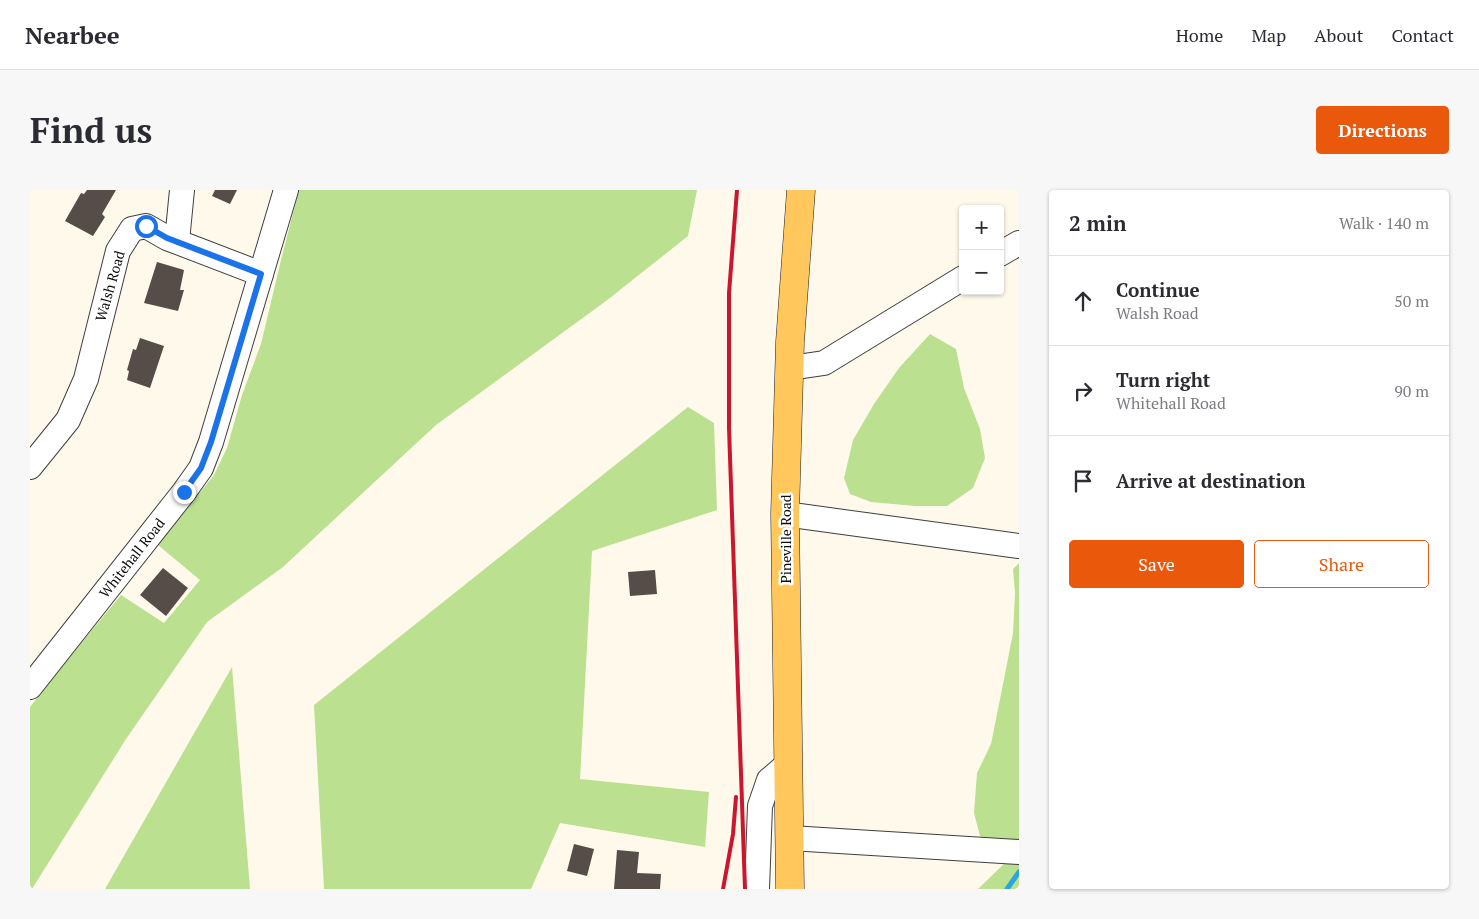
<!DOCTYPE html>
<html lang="en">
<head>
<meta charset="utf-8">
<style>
  :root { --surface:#fff; --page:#f7f7f7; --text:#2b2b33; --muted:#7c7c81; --line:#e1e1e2; --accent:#ea580c }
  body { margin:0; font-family:"PT Serif",serif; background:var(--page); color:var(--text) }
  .controls { position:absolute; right:15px; top:15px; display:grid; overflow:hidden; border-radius:5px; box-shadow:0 1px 4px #0004 }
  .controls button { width:45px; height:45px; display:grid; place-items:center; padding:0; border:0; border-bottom:1px solid var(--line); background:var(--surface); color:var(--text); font:25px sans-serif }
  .stop { position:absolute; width:15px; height:15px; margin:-11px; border:4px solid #1a73e8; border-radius:50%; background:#fff }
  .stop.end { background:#1a73e8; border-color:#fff; box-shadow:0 1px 5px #0008 }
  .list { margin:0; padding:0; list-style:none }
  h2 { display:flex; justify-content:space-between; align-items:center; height:65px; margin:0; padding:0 20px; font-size:21px }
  h2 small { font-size:16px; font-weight:400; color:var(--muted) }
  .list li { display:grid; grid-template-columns:32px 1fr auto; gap:15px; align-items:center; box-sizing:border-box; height:90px; padding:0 20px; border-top:1px solid var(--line) }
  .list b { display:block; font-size:19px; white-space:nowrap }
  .list p { margin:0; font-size:16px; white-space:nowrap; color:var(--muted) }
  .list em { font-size:16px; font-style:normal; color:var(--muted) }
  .actions { display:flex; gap:10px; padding:15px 20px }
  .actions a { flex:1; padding:11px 0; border:1px solid var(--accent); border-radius:5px; text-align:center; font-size:18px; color:var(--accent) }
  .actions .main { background:var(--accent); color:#fff }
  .icon { flex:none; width:28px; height:28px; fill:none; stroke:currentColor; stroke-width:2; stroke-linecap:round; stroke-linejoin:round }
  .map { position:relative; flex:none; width:989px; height:699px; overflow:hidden; border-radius:5px }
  header { display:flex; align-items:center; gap:30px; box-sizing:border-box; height:70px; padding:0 25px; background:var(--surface); border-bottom:1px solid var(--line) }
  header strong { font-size:24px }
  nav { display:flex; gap:28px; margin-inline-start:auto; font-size:18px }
  .intro { display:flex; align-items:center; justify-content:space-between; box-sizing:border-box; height:120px; padding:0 30px }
  h1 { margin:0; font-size:35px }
  .button { padding:12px 22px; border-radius:5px; background:var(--accent); color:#fff; font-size:18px; font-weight:700 }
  main { display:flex; gap:30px; padding:0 30px }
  aside { flex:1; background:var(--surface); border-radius:5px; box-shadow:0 1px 4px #0004 }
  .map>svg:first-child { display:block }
  .forest { fill:#bbe08f }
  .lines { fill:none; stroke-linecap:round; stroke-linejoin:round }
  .stream { stroke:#29a6dc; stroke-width:5 }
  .building { fill:#564c48 }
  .minor-casing { stroke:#3f3f3f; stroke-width:26 }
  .major-casing { stroke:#1d1d1d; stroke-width:29 }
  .minor { stroke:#fff; stroke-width:24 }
  .major { stroke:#ffc75c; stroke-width:28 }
  .rail { stroke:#cb1630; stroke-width:4 }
  .route { stroke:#1a73e8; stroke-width:6 }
  .labels { text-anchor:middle; stroke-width:5; stroke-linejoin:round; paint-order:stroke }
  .street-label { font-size:14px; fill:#0c0c0c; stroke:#fff }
</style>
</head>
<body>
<header>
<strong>Nearbee</strong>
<nav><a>Home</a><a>Map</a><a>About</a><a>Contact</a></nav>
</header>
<div class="intro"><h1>Find us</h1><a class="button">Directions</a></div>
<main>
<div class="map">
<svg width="989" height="699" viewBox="0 0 989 699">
  <rect width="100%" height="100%" fill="#fff9ec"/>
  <g class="forest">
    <polygon points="269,0 667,0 658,46 576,111 406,235 253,377 177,432 96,549 2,699 0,699 0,517 24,486 91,405 134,433 170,390 128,355 184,285 197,258 212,205 231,154 251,70"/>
    <polygon points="900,144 926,159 934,198 950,239 955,268 943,298 917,316 885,316 841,312 820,304 814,288 823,250 844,214 869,178"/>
    <polygon points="658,217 684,233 687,320 562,361 550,589 679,602 675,657 530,633 501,699 294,699 284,515"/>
    <polygon points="989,373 989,653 962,652 950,646 944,623 947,583 961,554 973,494 983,443 985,403 983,379"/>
    <polygon points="202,477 220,699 75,699"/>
    <polygon points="979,669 989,670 989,699 948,699"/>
  </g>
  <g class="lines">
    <polyline class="stream" points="977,699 989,682"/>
  </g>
  <g class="building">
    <polygon points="57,0 86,0 72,24 75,27 63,46 35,31 51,3 54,4"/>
    <polygon points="185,0 207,0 200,14 182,6"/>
    <polygon points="127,72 154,80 150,100 154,100 148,121 114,113"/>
    <polygon points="110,148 134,156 120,198 97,190 99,181 97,180 103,159 106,160"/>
    <polygon points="133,378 158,398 136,426 110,405"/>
    <polygon points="625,380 627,404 600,406 598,382"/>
    <polygon points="544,654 564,659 557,686 537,681"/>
    <polygon points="587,660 609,662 607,683 631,684 630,699 584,699"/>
  </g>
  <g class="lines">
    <g class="minor-casing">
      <g id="minor">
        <polyline points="147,51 152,0"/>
        <polyline points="970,64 989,53"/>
        <polyline points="760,178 794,173 933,88"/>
        <polyline points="0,277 38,230 56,189 88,61 102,39 116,36 137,48 231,84"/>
        <polyline points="755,324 989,356"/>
        <polyline points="0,497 154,302 171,278 181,252 256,0"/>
        <polyline points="760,648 989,662"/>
        <polyline points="727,699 730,616 739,590 759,573"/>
      </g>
    </g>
    <g class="major-casing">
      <polyline id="major" points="760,699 755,324 760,152 771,0"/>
    </g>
    <use href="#minor" class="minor"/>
    <use href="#major" class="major"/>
    <g class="rail">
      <polyline points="707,0 699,103 699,238 715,699"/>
      <polyline points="693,699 703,644 706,607"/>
    </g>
  </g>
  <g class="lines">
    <polyline class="route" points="116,36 137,48 231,84 181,252 171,278 154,302"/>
  </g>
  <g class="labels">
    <g class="street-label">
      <text transform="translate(80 96) rotate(-74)" y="5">Walsh Road</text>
      <text transform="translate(756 349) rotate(-90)" y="5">Pineville Road</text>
      <text transform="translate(102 368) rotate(-52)" y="5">Whitehall Road</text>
    </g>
  </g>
</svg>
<div class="controls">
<button>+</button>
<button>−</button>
</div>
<div class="stop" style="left:116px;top:36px"></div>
<div class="stop end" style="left:154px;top:302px"></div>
</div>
<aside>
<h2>2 min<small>Walk · 140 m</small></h2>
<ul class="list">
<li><svg class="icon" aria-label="ahead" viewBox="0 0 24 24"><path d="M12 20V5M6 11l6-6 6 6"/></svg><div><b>Continue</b><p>Walsh Road</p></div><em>50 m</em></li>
<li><svg class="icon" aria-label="right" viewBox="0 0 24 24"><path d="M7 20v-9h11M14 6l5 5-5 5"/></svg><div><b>Turn right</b><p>Whitehall Road</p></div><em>90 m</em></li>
<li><svg class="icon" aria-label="arrive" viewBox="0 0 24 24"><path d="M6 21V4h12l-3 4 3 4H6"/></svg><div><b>Arrive at destination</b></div></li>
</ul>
<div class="actions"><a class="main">Save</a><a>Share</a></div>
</aside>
</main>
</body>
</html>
